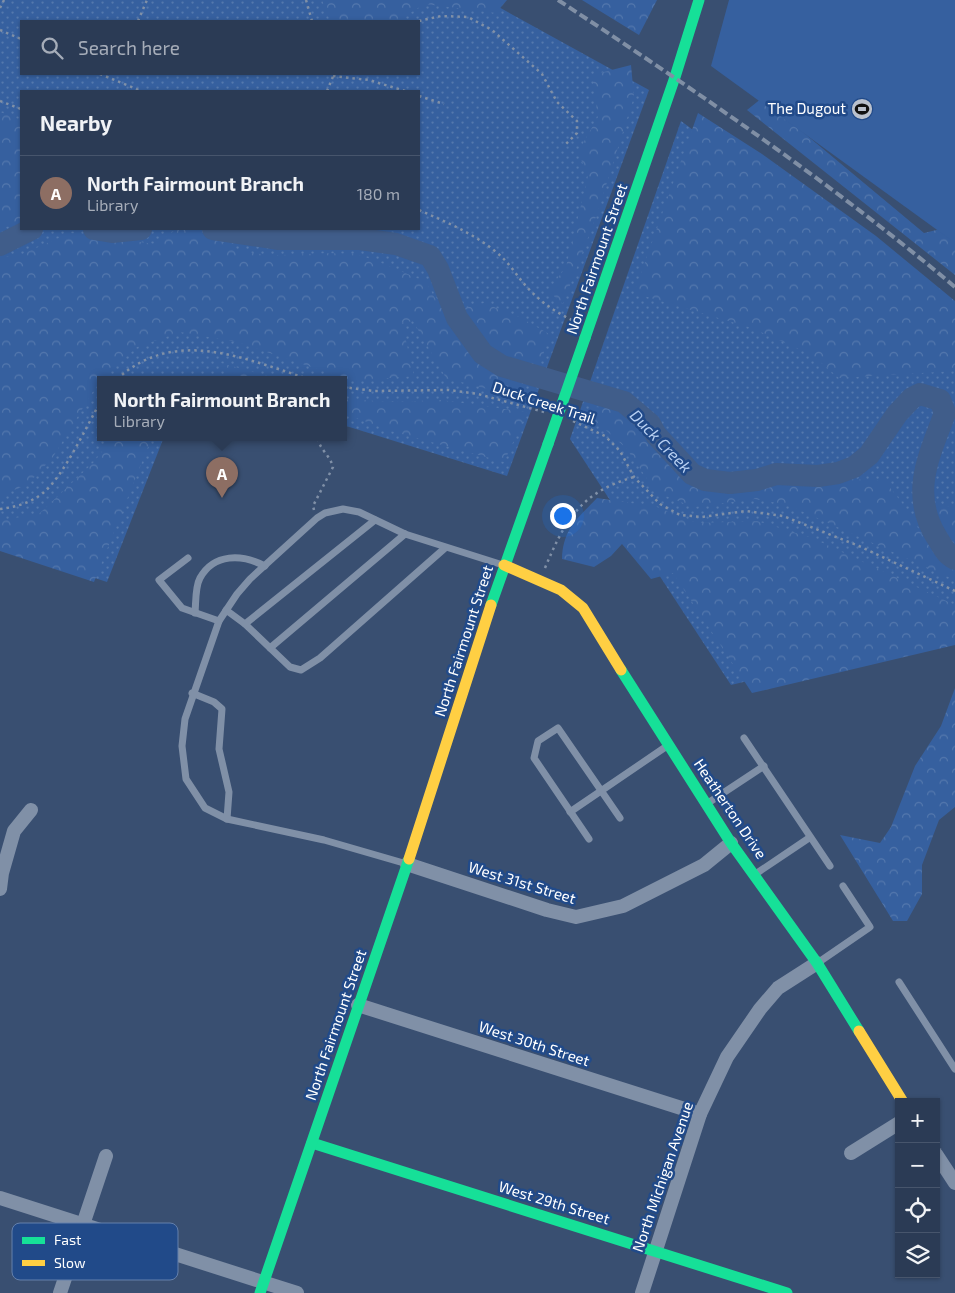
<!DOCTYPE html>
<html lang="en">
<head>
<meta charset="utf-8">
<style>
  :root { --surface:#2b3b55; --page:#37465f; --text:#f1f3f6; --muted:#a6adb9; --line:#47556c; --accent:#bac1cd }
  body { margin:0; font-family:"Exo 2",sans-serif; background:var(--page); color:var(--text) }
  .controls { position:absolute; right:15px; bottom:15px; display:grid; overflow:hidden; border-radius:0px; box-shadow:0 1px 4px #0004 }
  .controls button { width:45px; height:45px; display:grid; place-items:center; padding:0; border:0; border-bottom:1px solid var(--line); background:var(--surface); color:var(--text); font:25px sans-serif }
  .you { position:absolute; left:562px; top:515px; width:18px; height:18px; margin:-12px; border:4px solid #fff; border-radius:50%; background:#1a73e8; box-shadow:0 0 0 8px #1a73e833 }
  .badge { display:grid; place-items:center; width:32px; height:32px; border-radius:50%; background:var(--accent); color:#fff; font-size:16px; font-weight:700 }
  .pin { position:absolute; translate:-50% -41px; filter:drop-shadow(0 1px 2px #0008) }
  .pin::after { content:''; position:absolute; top:26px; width:18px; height:15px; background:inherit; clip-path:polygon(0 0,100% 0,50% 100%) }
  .popup { position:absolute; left:97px; top:376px; width:250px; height:65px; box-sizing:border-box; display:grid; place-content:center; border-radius:0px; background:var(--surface); filter:drop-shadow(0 1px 4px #0005); font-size:16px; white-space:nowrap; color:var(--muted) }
  .popup b { font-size:19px; color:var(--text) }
  .popup::after { content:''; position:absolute; left:50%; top:100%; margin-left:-10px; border:10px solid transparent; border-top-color:var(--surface) }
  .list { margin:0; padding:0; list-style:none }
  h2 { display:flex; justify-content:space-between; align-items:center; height:65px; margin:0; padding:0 20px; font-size:21px }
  h2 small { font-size:16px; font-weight:400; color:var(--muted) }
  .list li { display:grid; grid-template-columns:32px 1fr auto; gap:15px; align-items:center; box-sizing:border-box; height:75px; padding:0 20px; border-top:1px solid var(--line) }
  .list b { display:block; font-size:19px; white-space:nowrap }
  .list p { margin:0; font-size:16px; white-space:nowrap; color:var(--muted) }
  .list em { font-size:16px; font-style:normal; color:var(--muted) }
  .icon { flex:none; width:28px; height:28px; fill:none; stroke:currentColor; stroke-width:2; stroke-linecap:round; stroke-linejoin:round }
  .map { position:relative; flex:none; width:955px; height:1293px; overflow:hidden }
  .search { position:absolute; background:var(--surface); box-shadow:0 1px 4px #0004; left:20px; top:20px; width:400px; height:55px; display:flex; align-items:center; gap:12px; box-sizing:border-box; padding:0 18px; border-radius:0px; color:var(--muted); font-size:19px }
  .panel { position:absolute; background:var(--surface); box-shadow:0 1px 4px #0004; left:20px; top:90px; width:400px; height:140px; border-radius:0px }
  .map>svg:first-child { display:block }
  .grass { fill:url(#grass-dots); fill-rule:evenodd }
  .forest { fill:url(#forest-crowns) }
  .pitch { fill:#36609f }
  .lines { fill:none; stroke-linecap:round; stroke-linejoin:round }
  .river { stroke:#405d8a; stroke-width:22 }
  .path { stroke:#8090a7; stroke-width:2.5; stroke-dasharray:2.5 4; stroke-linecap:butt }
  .lane { stroke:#8090a7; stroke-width:7 }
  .street { stroke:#8090a7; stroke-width:14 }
  .fast { stroke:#16e098; stroke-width:11 }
  .slow { stroke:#ffcf43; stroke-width:11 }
  .rail { stroke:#808fa5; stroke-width:4; stroke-dasharray:9 4; stroke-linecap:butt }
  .fast-bridge { stroke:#16e098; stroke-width:11 }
  .labels { text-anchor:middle; stroke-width:5; stroke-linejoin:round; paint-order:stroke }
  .poi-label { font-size:15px; fill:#fff; stroke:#214a89; text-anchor:end }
  .street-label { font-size:15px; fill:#fff; stroke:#214a89 }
  .water-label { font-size:16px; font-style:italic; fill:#b8d0f2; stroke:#214a89 }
  .key { fill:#214a89; stroke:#6480ac; stroke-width:1 }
  .key-label { font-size:14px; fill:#fff }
</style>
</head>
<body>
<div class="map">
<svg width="955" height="1293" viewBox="0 0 955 1293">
  <defs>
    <pattern id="grass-dots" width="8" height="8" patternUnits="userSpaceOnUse" patternTransform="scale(1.25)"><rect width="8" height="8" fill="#36609f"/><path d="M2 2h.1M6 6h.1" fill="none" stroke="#5478ad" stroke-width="1.8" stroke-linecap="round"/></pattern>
    <pattern id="forest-crowns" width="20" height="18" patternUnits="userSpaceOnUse" patternTransform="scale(1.25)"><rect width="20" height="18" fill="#36609f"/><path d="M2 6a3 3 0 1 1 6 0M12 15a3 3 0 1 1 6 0" fill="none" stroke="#5478ad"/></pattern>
  </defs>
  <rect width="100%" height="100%" fill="#394f71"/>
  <g class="grass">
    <path d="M0 0H486L649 90 507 476 343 425V379H199L188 376 186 379H101V437H164L107 582 0 547ZM21 21H419V74H21ZM21 91H419V229H21Z"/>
    <polygon points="681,121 955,325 955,631 731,685 570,439"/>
  </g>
  <g class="forest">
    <polygon points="322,0 507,0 496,13 425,4 396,21 330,21"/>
    <polygon points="582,0 657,0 639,35"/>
    <polygon points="631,65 634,97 597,214 563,304 548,291 566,267 588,176 578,152 598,117 592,75"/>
    <polygon points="762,98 924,233 949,227 955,229 955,275 747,110"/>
    <polygon points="0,112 21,120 21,224 0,228"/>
    <polygon points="698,113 762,154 876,236 955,301 955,371 839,378 812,355 752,328 634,293"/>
    <path d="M177 229H204C251 270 295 249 351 254 367 255 409 275 426 282L436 300 483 366 526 386 518 397 446 378 413 321 402 323 414 376 353 381 237 342 180 332 137 347 100 380 53 457 28 484 0 496V257L18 256 70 233 155 244Z"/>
    <path d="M484 303 519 317 551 335 539 362C532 363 523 366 516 364 488 360 472 332 465 308Z"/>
    <polygon points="217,362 278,379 232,379 229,378"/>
    <polygon points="343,399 393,402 441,400 527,412 504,462 391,431 343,413"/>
    <polygon points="595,407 614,408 673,464 711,476 774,481 833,478 885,481 905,507 936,557 955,565 955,580 788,505 755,499 693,507 656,492 626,448 592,418"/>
    <polygon points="113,437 152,437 94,582 0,551 0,521 40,513 94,462"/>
    <path d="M597 498 657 507 697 523 757 521 812 538 955 605V645L752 693 673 573 651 579 622 544 611 556 594 567 562 559C563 529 577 519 597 498Z"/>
    <polygon points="932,500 955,509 955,540 952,540 931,518"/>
    <polygon points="955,688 955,807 939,820 922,865 922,894 907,921 893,921 840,835 880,843 891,827 915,766 941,726"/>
  </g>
  <polygon class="pitch" points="729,0 955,0 955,237 951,240 711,66"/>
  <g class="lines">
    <g class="river">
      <polyline points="94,229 112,232 141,229"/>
      <path d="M213 229 279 239H360L396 244 430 256 438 269 457 318 483 354 502 366 624 402 650 424 656 435 692 474 705 480 730 483 757 480 776 474 818 476 838 473 854 467 869 455 897 414 912 398 920 394 940 400 945 413C929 456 910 493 936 536 942 545 945 554 955 559"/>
      <polyline points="0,245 32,229"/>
    </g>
    <g class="path">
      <polyline points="306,0 312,21"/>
      <polyline points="0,8 4,0"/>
      <polyline points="138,21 147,0"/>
      <polyline points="419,21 441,16 468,17 492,30 542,74 557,102 577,121 577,133 564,146"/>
      <polyline points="0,30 21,39"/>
      <polyline points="100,74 141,91"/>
      <polyline points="333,76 369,80 405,91"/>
      <polyline points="327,91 334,74"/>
      <polyline points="419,96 444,104"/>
      <polyline points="0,101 21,109"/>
      <path d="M419 210C446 222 473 233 496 252 509 262 516 275 526 286 541 303 557 313 576 322"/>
      <path d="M117 379C176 326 244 359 309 379"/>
      <polyline points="343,387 374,391 449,390 478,394 544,412"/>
      <polyline points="573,421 605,436 620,451 634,477 660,504 680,515 702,517 746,511 783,516 859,546 955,591"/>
      <path d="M0 509C16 507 30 503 43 493 64 476 87 425 101 401"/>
      <path d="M314 510 313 506 333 467C330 455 318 448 318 437"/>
      <path d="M545 568C565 520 581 492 634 477"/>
    </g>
    <g class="lane">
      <polyline points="188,558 159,580 182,608 219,621"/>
      <polyline points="226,610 245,624 375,520"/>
      <path d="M195 613C196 602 195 587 200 578 214 553 242 554 265 566"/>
      <polyline points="245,624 290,667 301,670 320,658 445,548"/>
      <polyline points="270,648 405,534"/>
      <polyline points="192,693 214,702 222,709 219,749 229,792 227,819"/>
      <polyline points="744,738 830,866"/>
      <polyline points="708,803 764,766"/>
      <polyline points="570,812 667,746"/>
      <polyline points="589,839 534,758 538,741 558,728 620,818"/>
      <polyline points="407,864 324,840 227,819 205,808 186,779 182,746 185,719 219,621 237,594 250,579 317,518 325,513 343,509 359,512 405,534 503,565"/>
      <polyline points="754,875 809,838"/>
      <polyline points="819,962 870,927 843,886"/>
      <polyline points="899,982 955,1069"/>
    </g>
    <g class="street">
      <polyline points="407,864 547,910 576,917 623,906 704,865 731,843"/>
      <polyline points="0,889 2,873 14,831 31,810"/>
      <polyline points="358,1005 700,1114"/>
      <polyline points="851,1153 899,1123"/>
      <polyline points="936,1154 955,1183"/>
      <polyline points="0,1198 297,1293"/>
      <polyline points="60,1293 106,1156"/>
      <polyline points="642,1293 700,1114 727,1057 760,1009 778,988 817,963"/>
    </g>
    <g class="fast">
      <polyline points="585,338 675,77 699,0"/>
      <polyline points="491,605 548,444"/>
      <polyline points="621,670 731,843 817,963 859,1031"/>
      <polyline points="312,1143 787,1293"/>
      <polyline points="260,1293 409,859"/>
    </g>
    <g class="slow">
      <polyline points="504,565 561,590 583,608 621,670"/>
      <polyline points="409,859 491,605"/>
      <polyline points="859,1031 903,1102"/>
    </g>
    <path class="rail" d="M558 0C695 90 830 182 955 287"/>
    <polyline class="fast-bridge" points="548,444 585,338"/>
  </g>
  <defs>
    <g id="stadium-disc" transform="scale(1.125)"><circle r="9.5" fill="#bac1cd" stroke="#214a89"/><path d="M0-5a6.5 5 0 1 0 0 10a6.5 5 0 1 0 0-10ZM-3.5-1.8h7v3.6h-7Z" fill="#111"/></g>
  </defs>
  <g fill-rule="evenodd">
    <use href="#stadium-disc" x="862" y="109"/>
  </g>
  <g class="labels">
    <g class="poi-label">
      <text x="846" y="114">The Dugout</text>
    </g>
    <g class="street-label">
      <text transform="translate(597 259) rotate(-71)" y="5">North Fairmount Street</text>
      <text transform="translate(544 403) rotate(18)" y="5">Duck Creek Trail</text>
      <text transform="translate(464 641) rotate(-72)" y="5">North Fairmount Street</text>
      <text transform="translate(730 809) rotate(56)" y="5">Heatherton Drive</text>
      <text transform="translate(522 883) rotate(17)" y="5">West 31st Street</text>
      <text transform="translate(336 1025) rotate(-71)" y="5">North Fairmount Street</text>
      <text transform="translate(534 1044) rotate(18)" y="5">West 30th Street</text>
      <text transform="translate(663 1177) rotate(-71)" y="5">North Michigan Avenue</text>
      <text transform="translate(554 1203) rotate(17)" y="5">West 29th Street</text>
    </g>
    <g class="water-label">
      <text transform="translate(661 441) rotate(46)" y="6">Duck Creek</text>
    </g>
  </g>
  <rect x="12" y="1223" width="166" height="57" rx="8" class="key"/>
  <rect x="22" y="1237" width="23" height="7" fill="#16e098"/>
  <rect x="22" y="1260" width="23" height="6" fill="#ffcf43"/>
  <g class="key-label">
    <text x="54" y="1245">Fast</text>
    <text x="54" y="1268">Slow</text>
  </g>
</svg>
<div class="controls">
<button>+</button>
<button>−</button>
<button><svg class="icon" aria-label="locate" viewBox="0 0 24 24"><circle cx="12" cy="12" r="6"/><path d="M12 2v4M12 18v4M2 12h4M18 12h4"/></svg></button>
<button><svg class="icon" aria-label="layers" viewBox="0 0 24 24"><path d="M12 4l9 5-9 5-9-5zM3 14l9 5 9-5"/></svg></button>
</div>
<div class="you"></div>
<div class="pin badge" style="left:222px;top:498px;background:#8d6e63">A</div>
<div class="popup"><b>North Fairmount Branch</b>Library</div>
<div class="search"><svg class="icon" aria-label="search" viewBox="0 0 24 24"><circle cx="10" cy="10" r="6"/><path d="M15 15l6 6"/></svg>Search here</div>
<section class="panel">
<h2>Nearby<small></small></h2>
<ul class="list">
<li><span class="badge" style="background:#8d6e63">A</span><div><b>North Fairmount Branch</b><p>Library</p></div><em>180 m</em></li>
</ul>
</section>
</div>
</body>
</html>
